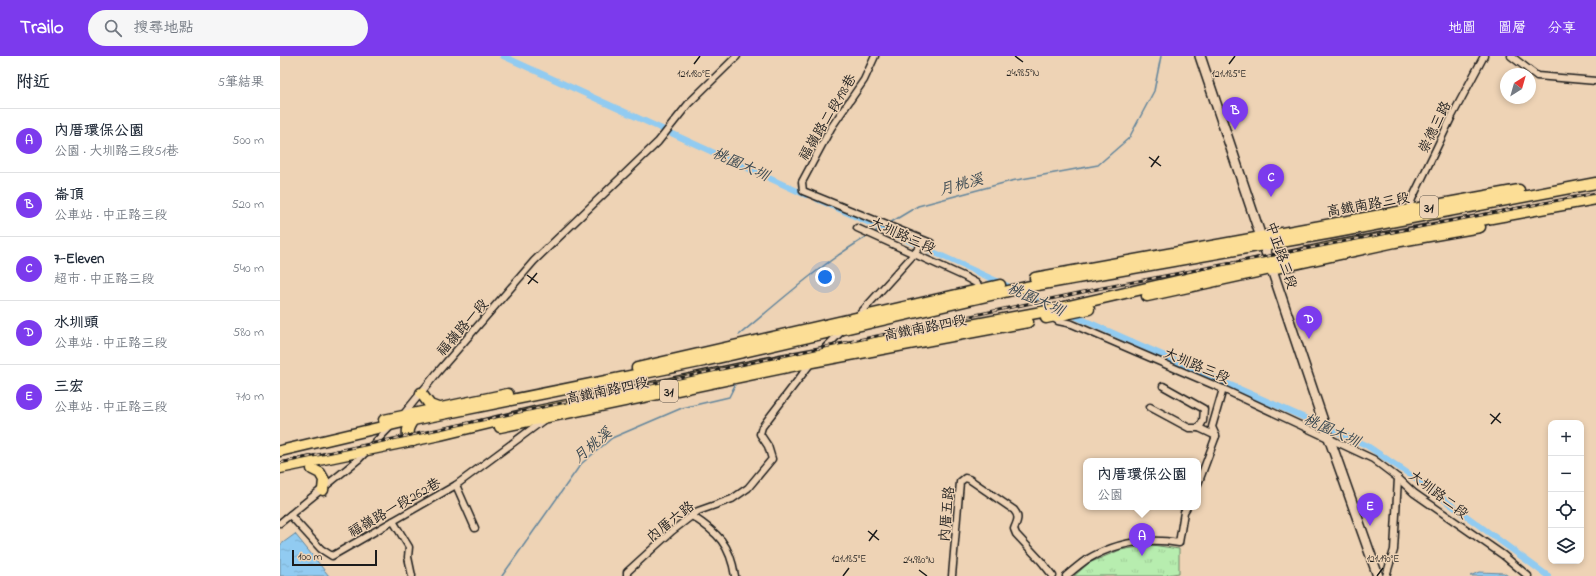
<!DOCTYPE html>
<html lang="zh-TW">
<head>
<meta charset="utf-8">
<style>
  :root { --surface:#fff; --page:#f6f6f7; --text:#1f2937; --muted:#747a83; --line:#e0e1e3; --accent:#7c3aed }
  body { margin:0; font-family:"Indie Flower","LXGW WenKai TC",sans-serif; background:var(--page); color:var(--text) }
  .controls { position:absolute; right:12px; bottom:12px; display:grid; overflow:hidden; border-radius:8px; box-shadow:0 2px 6px #0003 }
  .controls button { width:36px; height:36px; display:grid; place-items:center; padding:0; border:0; border-bottom:1px solid var(--line); background:var(--surface); color:var(--text); font:20px sans-serif }
  .compass { position:absolute; left:1220px; top:12px; width:36px; height:36px; border-radius:50%; background:var(--surface); box-shadow:0 2px 6px #0003; rotate:37deg }
  .scale { position:absolute; left:12px; bottom:10px; width:85px; box-sizing:border-box; padding-left:4px; border:2px solid #1c1c1c; border-top:0; font-size:11px; line-height:14px; white-space:nowrap; color:#1c1c1c; -webkit-text-stroke:3px #eed3b5; paint-order:stroke }
  .you { position:absolute; left:545px; top:221px; width:14px; height:14px; margin:-10px; border:3px solid #fff; border-radius:50%; background:#1a73e8; box-shadow:0 0 0 6px #1a73e833 }
  .badge { display:grid; place-items:center; width:26px; height:26px; border-radius:50%; background:var(--accent); color:#fff; font-size:13px; font-weight:700 }
  .pin { position:absolute; translate:-50% -33px; filter:drop-shadow(0 1px 2px #0008) }
  .pin::after { content:''; position:absolute; top:21px; width:14px; height:12px; background:inherit; clip-path:polygon(0 0,100% 0,50% 100%) }
  .popup { position:absolute; left:803px; top:402px; width:118px; height:52px; box-sizing:border-box; display:grid; place-content:center; border-radius:8px; background:var(--surface); filter:drop-shadow(0 1px 3px #0005); font-size:13px; white-space:nowrap; color:var(--muted) }
  .popup b { font-size:15px; color:var(--text) }
  .popup::after { content:''; position:absolute; left:50%; top:100%; margin-left:-8px; border:8px solid transparent; border-top-color:var(--surface) }
  .list { margin:0; padding:0; list-style:none }
  h2 { display:flex; justify-content:space-between; align-items:center; height:52px; margin:0; padding:0 16px; font-size:17px }
  h2 small { font-size:13px; font-weight:400; color:var(--muted) }
  .list li { display:grid; grid-template-columns:26px 1fr auto; gap:12px; align-items:center; box-sizing:border-box; height:64px; padding:0 16px; border-top:1px solid var(--line) }
  .list b { display:block; font-size:15px; white-space:nowrap }
  .list p { margin:0; font-size:13px; white-space:nowrap; color:var(--muted) }
  .list em { font-size:13px; font-style:normal; color:var(--muted) }
  .icon { flex:none; width:22px; height:22px; fill:none; stroke:currentColor; stroke-width:2; stroke-linecap:round; stroke-linejoin:round }
  .map { position:relative; flex:none; width:1316px; height:520px; overflow:hidden }
  header { display:flex; align-items:center; gap:24px; box-sizing:border-box; height:56px; padding:0 20px; background:var(--accent); color:#fff }
  header strong { font-size:19px }
  nav { display:flex; gap:22px; margin-inline-start:auto; font-size:14px }
  .search { width:280px; height:36px; background:var(--page); display:flex; align-items:center; gap:10px; box-sizing:border-box; padding:0 14px; border-radius:22px; color:var(--muted); font-size:15px }
  main { display:flex }
  aside { flex:1; background:var(--surface) }
  .map>svg:first-child { display:block }
  .grass { fill:url(#grass-tufts); stroke:#6a8466 }
  .water { fill:url(#water-ripples); stroke:#62859c }
  .lines { fill:none; stroke-linecap:round; stroke-linejoin:round }
  .stream { stroke:#62859c; stroke-width:1.5 }
  .canal { stroke:#91cbf1; stroke-width:6 }
  .street-casing { stroke:#1c1c1c; stroke-width:9 }
  .secondary-casing { stroke:#1c1c1c; stroke-width:12 }
  .primary-casing { stroke:#1c1c1c; stroke-width:13 }
  .street { stroke:#eed3b5; stroke-width:6 }
  .secondary { stroke:#eed3b5; stroke-width:9 }
  .primary { stroke:#fcde96; stroke-width:10 }
  .rail-casing { stroke:#1c1c1c; stroke-width:3 }
  .rail { stroke:#eed3b5; stroke-width:1.5; stroke-dasharray:4.5; stroke-linecap:butt }
  .ticks { fill:none; stroke:#1c1c1c; stroke-width:1.5 }
  .labels { text-anchor:middle; stroke-width:3; stroke-linejoin:round; paint-order:stroke }
  .shield { fill:#eed3b5; stroke:#5b534a; stroke-width:1 }
  .shield-label { font-size:13px; font-weight:bold; fill:#1c1c1c }
  .street-label { font-size:14px; fill:#1c1c1c; stroke:#eed3b5 }
  .water-label { font-size:15px; font-style:italic; fill:#394851; stroke:#eed3b5 }
  .ticks-label { font-size:10px; text-anchor:middle; fill:#1c1c1c; stroke:#eed3b5; stroke-width:3; stroke-linejoin:round; paint-order:stroke }
</style>
</head>
<body>
<header>
<strong>Trailo</strong>
<div class="search"><svg class="icon" aria-label="search" viewBox="0 0 24 24"><circle cx="10" cy="10" r="6"/><path d="M15 15l6 6"/></svg>搜尋地點</div>
<nav><a>地圖</a><a>圖層</a><a>分享</a></nav>
</header>
<main>
<aside>
<h2>附近<small>5筆結果</small></h2>
<ul class="list">
<li><span class="badge">A</span><div><b>內厝環保公園</b><p>公園 · 大圳路三段51巷</p></div><em>500 m</em></li>
<li><span class="badge">B</span><div><b>崙頂</b><p>公車站 · 中正路三段</p></div><em>520 m</em></li>
<li><span class="badge">C</span><div><b>7-Eleven</b><p>超市 · 中正路三段</p></div><em>540 m</em></li>
<li><span class="badge">D</span><div><b>水圳頭</b><p>公車站 · 中正路三段</p></div><em>580 m</em></li>
<li><span class="badge">E</span><div><b>三宏</b><p>公車站 · 中正路三段</p></div><em>710 m</em></li>
</ul>
</aside>
<div class="map">
<svg width="1316" height="520" viewBox="0 0 1316 520">
  <defs>
    <pattern id="grass-tufts" width="24" height="20" patternUnits="userSpaceOnUse"><rect width="24" height="20" fill="#b7edaf"/><path d="M3 7l-1-3M5 7V3M7 7l1-3M15 17l-1-3M17 17v-4M19 17l1-3" fill="none" stroke="#9dcb96"/></pattern>
    <pattern id="water-ripples" width="26" height="14" patternUnits="userSpaceOnUse"><rect width="26" height="14" fill="#91cbf1"/><path d="M2 4q2-2 4 0t4 0M15 11q2-2 4 0t4 0" fill="none" stroke="#7caece"/></pattern>
  </defs>
  <rect width="100%" height="100%" fill="#eed3b5"/>
  <filter id="ink" filterUnits="userSpaceOnUse"><feTurbulence type="fractalNoise" baseFrequency=".025" numOctaves="2"/><feDisplacementMap in="SourceGraphic" scale="8" xChannelSelector="R" yChannelSelector="G"/><feConvolveMatrix kernelMatrix="1 2 1 2 8 2 1 2 1" color-interpolation-filters="sRGB"/></filter>
  <g filter="url(#ink)">
    <polygon class="grass" points="872,489 899,493 899,517 887,519 887,520 794,520 809,507 840,494"/>
    <g class="water">
      <polygon points="15,478 49,520 0,520 0,489"/>
      <polygon points="1199,516 1224,517 1228,520 1190,520"/>
    </g>
    <g class="lines">
      <g class="stream">
        <polyline points="608,168 638,150 731,125 818,109 849,82 874,35 881,0"/>
        <polyline points="593,177 603,171"/>
        <path d="M459 279C500 245 542 207 588 180"/>
        <polyline points="222,520 301,408 332,382 402,352 449,341 455,329"/>
      </g>
      <g class="canal">
        <polyline points="223,0 526,139"/>
        <polyline points="537,143 776,252"/>
        <polyline points="790,258 1086,389 1129,418 1268,520"/>
      </g>
      <g class="street-casing">
        <g id="street">
          <polyline points="595,0 584,24 551,72 522,126 523,135 651,187"/>
          <polyline points="1231,0 1257,20 1316,25"/>
          <polyline points="1128,155 1132,143 1172,60 1204,0"/>
          <polyline points="577,172 685,221 696,227 701,233"/>
          <polyline points="577,261 635,197 644,185"/>
          <polyline points="772,261 778,265 792,268 943,333 1093,403 1118,422 1134,437 1223,499 1248,520"/>
          <polyline points="541,296 563,274"/>
          <polyline points="883,330 924,353 923,365 919,372"/>
          <polyline points="870,351 909,372 919,372 936,380"/>
          <polyline points="123,359 157,317 254,205 378,86 409,47 457,0"/>
          <polyline points="918,428 936,380 932,371 943,333"/>
          <polyline points="10,459 41,493 52,500 176,429"/>
          <path d="M412 460C438 477 450 488 455 520"/>
          <polyline points="113,465 129,491 128,501 132,520"/>
          <polyline points="0,467 79,403 112,369"/>
          <polyline points="195,472 176,429 265,363"/>
          <polyline points="347,520 347,516 392,475 418,455 452,443 468,432 492,403 488,390 480,378 482,371 531,307"/>
          <path d="M672 520 680 426 685 422 689 423 734 454C740 461 737 465 734 473L736 478 761 505 773 520"/>
          <path d="M786 520C792 515 799 509 806 504 835 487 865 481 899 487L904 456 907 451"/>
          <polyline points="1106,520 1114,494 1118,422"/>
        </g>
      </g>
      <g class="secondary-casing">
        <polyline id="secondary" points="920,0 1042,362 1098,520"/>
      </g>
      <g class="primary-casing">
        <g id="primary">
          <polyline points="755,222 1239,134"/>
          <polyline points="867,240 1115,186 1200,171"/>
          <polyline points="766,262 809,253"/>
          <polyline points="357,312 720,229"/>
          <polyline points="141,337 150,349 158,352"/>
          <polyline points="104,364 228,338"/>
          <polyline points="220,371 532,306 748,266"/>
          <path d="M133 385C124 379 128 371 133 364"/>
          <polyline points="0,395 123,366 424,305 746,231 1052,177 1316,127"/>
          <polyline points="0,412 160,379 259,355 496,305 767,255 949,213 1052,191 1316,143"/>
          <polyline points="32,413 40,417 44,424 43,434"/>
        </g>
      </g>
      <use href="#street" class="street"/>
      <use href="#secondary" class="secondary"/>
      <use href="#primary" class="primary"/>
      <g class="rail-casing">
        <polyline id="rail" points="0,407 822,232 1316,137"/>
      </g>
      <use href="#rail" class="rail"/>
    </g>
  </g>
  <path class="ticks" d="M735 0 743 6M414 8 420 0M949 8 955 0M869 101 881 110M871 111 879 100M247 219 258 227M248 228 257 217M1210 358 1221 367M1211 368 1220 357M588 475 599 484M589 485 597 474M639 514 647 520M563 520 569 512M1097 520 1103 512"/>
  <g class="labels">
    <g class="shield">
      <rect x="1140" y="140" width="18" height="22" rx="3"/>
      <rect x="380" y="324" width="18" height="22" rx="3"/>
    </g>
    <g class="shield-label">
      <text x="1149" y="156">31</text>
      <text x="389" y="340">31</text>
    </g>
    <g class="street-label">
      <text transform="translate(547 61) rotate(-59)" y="5">福嶺路二段198巷</text>
      <text transform="translate(1154 71) rotate(-64)" y="5">崇德三路</text>
      <text transform="translate(1088 148) rotate(-10)" y="5">高鐵南路三段</text>
      <text transform="translate(623 179) rotate(24)" y="5">大圳路三段</text>
      <text transform="translate(1002 199) rotate(71)" y="5">中正路三段</text>
      <text transform="translate(182 271) rotate(-49)" y="5">福嶺路一段</text>
      <text transform="translate(645 271) rotate(-11)" y="5">高鐵南路四段</text>
      <text transform="translate(917 309) rotate(23)" y="5">大圳路三段</text>
      <text transform="translate(327 334) rotate(-12)" y="5">高鐵南路四段</text>
      <text transform="translate(1159 438) rotate(37)" y="5">大圳路二段</text>
      <text transform="translate(114 451) rotate(-30)" y="5">福嶺路一段262巷</text>
      <text transform="translate(666 458) rotate(-85)" y="5">內厝五路</text>
      <text transform="translate(390 465) rotate(-38)" y="5">內厝六路</text>
    </g>
    <g class="water-label">
      <text transform="translate(461 108) rotate(24)" y="5">桃園大圳</text>
      <text transform="translate(681 128) rotate(-15)" y="5">月桃溪</text>
      <text transform="translate(756 243) rotate(24)" y="5">桃園大圳</text>
      <text transform="translate(1052 374) rotate(24)" y="5">桃園大圳</text>
      <text transform="translate(312 389) rotate(-40)" y="5">月桃溪</text>
    </g>
  </g>
  <g class="ticks-label">
    <text x="743" y="20">24.985°N</text>
    <text x="414" y="21">121.180°E</text>
    <text x="949" y="21">121.185°E</text>
    <text x="569" y="506">121.185°E</text>
    <text x="1103" y="506">121.190°E</text>
    <text x="639" y="507">24.980°N</text>
  </g>
</svg>
<div class="controls">
<button>+</button>
<button>−</button>
<button><svg class="icon" aria-label="locate" viewBox="0 0 24 24"><circle cx="12" cy="12" r="6"/><path d="M12 2v4M12 18v4M2 12h4M18 12h4"/></svg></button>
<button><svg class="icon" aria-label="layers" viewBox="0 0 24 24"><path d="M12 4l9 5-9 5-9-5zM3 14l9 5 9-5"/></svg></button>
</div>
<svg class="compass" viewBox="-18 -18 36 36"><path d="M0-13l5 13h-10z" fill="#e53935"/><path d="M0 13l5-13h-10z" fill="#747a83"/></svg>
<div class="scale">100 m</div>
<div class="you"></div>
<div class="pin badge" style="left:862px;top:500px">A</div>
<div class="popup"><b>內厝環保公園</b>公園</div>
<div class="pin badge" style="left:955px;top:74px">B</div>
<div class="pin badge" style="left:991px;top:141px">C</div>
<div class="pin badge" style="left:1029px;top:283px">D</div>
<div class="pin badge" style="left:1090px;top:470px">E</div>
</div>
</main>
</body>
</html>
